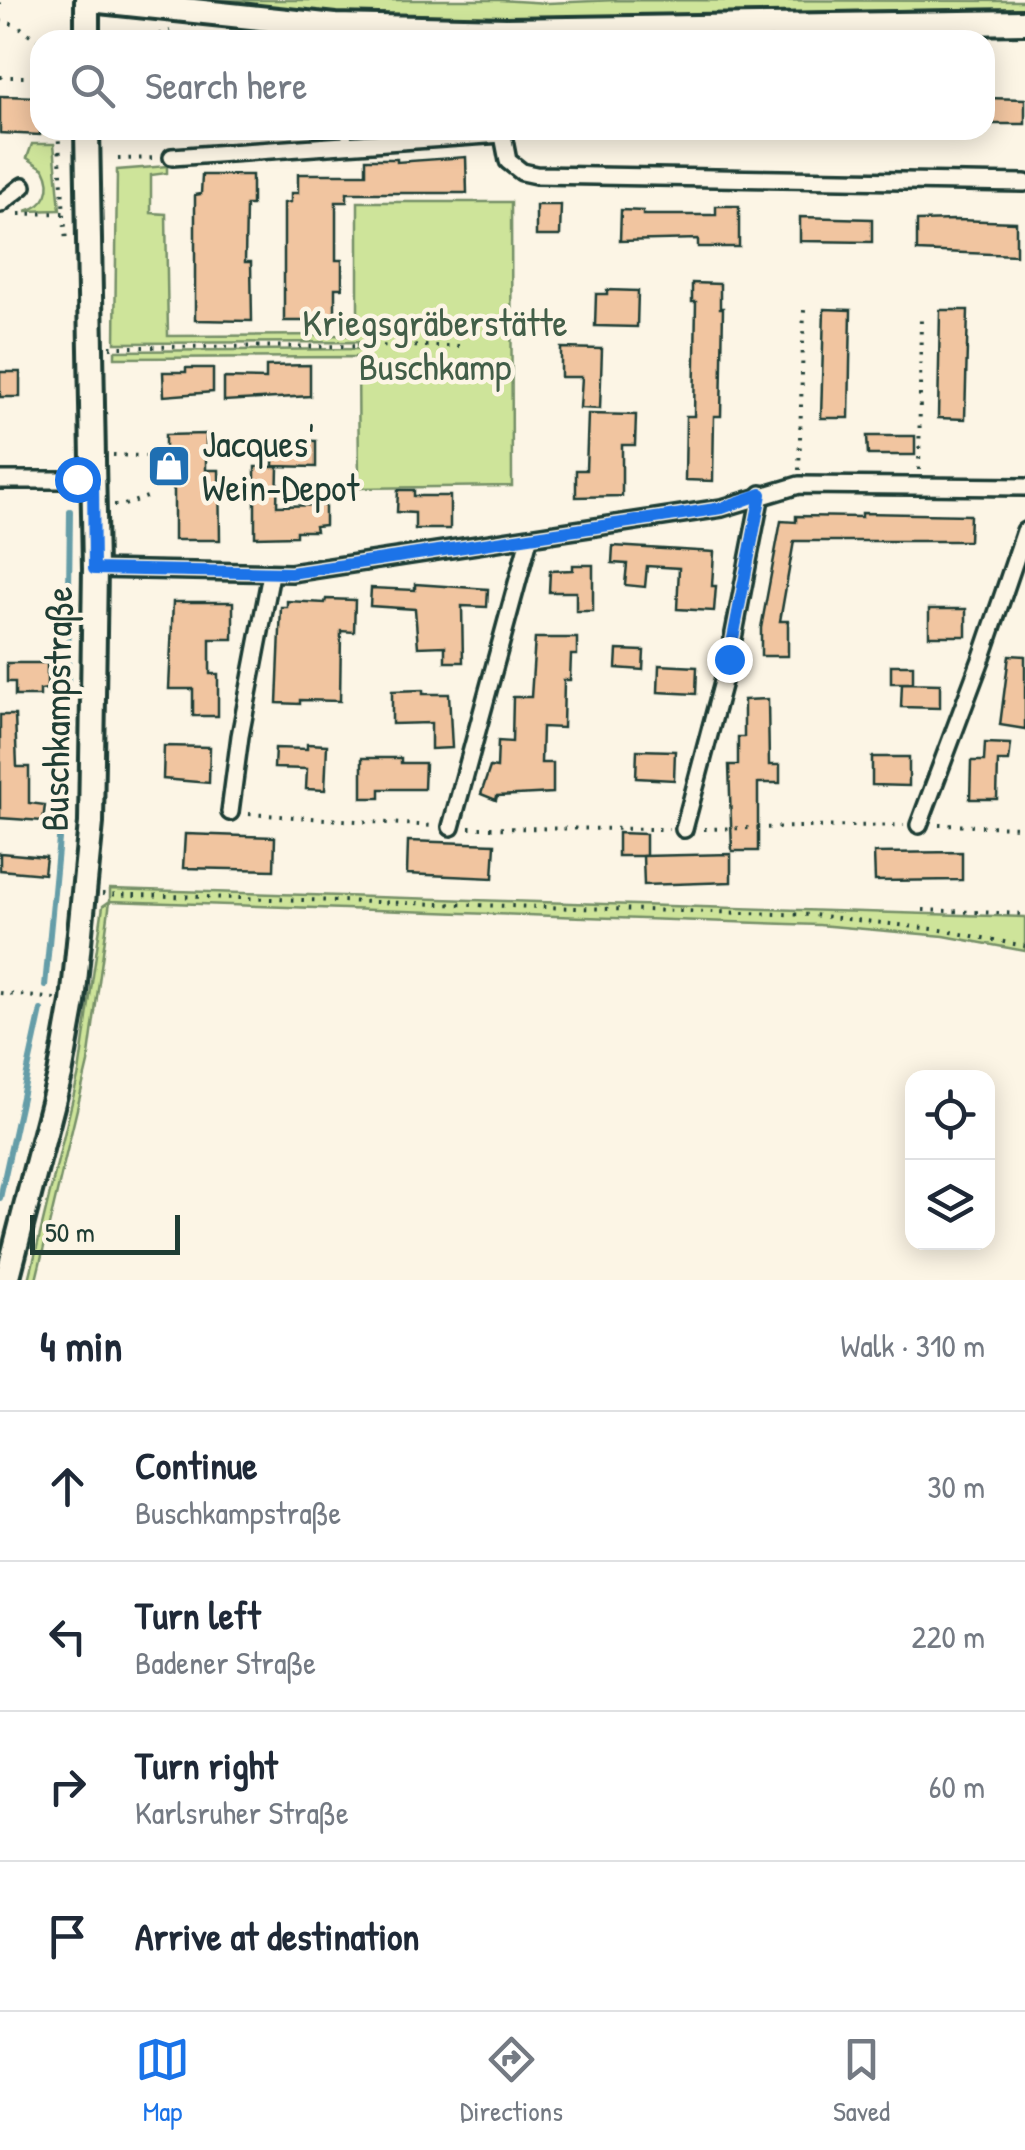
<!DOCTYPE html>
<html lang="en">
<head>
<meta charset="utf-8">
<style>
  :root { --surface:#fff; --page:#f2f2f3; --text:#1f2937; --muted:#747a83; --line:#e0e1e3; --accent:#1a73e8 }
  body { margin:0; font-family:"Patrick Hand",sans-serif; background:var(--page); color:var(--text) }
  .controls { position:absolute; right:30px; bottom:30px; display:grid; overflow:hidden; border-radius:20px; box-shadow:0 5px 25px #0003 }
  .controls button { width:90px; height:90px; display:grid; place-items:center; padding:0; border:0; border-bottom:2px solid var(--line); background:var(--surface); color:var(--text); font:50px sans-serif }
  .scale { position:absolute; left:30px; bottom:25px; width:150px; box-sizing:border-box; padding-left:10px; border:5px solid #1f3d34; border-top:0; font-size:28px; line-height:35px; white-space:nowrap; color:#1f3d34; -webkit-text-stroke:8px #fcf5e5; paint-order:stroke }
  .stop { position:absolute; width:30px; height:30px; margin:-22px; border:8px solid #1a73e8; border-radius:50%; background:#fff }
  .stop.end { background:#1a73e8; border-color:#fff; box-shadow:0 2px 10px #0008 }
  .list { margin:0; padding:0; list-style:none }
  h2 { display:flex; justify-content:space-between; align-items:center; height:130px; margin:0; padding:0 40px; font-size:42px }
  h2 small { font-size:32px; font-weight:400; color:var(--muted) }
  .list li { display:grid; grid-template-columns:65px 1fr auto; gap:30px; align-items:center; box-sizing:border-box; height:150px; padding:0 40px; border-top:2px solid var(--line) }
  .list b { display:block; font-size:38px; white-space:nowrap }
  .list p { margin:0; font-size:32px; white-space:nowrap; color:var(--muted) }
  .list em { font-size:32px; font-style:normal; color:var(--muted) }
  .icon { flex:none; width:55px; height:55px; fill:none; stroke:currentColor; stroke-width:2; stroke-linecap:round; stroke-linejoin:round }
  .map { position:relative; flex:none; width:1025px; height:1280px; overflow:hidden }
  .search { position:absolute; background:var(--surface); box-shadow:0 5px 25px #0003; left:30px; right:30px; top:30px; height:110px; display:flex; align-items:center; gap:25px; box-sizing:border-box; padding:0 35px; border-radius:30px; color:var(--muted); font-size:38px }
  .sheet { height:730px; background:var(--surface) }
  nav { display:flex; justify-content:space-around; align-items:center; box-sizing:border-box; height:140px; border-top:2px solid var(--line); background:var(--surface); font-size:28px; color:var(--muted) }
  nav a { display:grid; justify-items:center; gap:5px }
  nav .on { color:var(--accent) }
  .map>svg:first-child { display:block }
  .green { fill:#cee49a; stroke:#769067; stroke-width:2.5 }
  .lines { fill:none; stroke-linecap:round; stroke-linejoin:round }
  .stream { stroke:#659da8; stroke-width:6 }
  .building { fill:#f1c5a0; stroke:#1f3d34; stroke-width:2.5 }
  .service-casing { stroke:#1f3d34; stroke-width:15 }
  .minor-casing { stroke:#1f3d34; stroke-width:22 }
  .secondary-casing { stroke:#1f3d34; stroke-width:30 }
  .path { stroke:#1f3d34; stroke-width:4; stroke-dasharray:2.5 8; stroke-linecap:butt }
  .service { stroke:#fcf5e5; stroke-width:8 }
  .minor { stroke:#fcf5e5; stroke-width:15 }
  .secondary { stroke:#fcf5e5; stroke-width:22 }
  .route { stroke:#1a73e8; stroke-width:12 }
  .labels { text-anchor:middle; stroke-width:9; stroke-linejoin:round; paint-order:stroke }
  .park-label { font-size:38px; fill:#425e48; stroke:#fcf5e5 }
  .poi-label { font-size:38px; fill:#1f3d34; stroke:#fcf5e5; text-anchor:start }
  .street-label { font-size:38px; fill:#1f3d34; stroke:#fcf5e5 }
</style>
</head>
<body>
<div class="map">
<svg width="1025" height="1280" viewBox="0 0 1025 1280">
  <rect width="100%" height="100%" fill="#fcf5e5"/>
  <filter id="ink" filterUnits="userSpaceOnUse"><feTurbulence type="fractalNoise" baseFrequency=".01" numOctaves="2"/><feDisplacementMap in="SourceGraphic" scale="20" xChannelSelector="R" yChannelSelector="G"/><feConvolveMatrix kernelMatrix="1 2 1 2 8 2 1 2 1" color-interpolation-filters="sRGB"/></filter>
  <g filter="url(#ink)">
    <g class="green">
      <polygon points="189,0 499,0 548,3 616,0 1025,1 1025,8 523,17 324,13"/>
      <path d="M32 144H54L60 210 26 211C47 205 54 188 44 169L27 158Z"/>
      <polygon points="167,166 167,173 151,175 151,213 166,214 168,336 358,335 358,202 511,202 512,486 359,488 358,357 115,358 115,351 358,349 358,342 115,343 117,170"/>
      <polygon points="110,889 1025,917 1025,951 944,936 819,925 110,901 88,1063 36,1280 29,1280 79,1073 103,906 110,901"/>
    </g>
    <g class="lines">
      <g class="stream">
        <polyline points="45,986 67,755 70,511"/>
        <polyline points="0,1198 41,1010"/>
      </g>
    </g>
    <g class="building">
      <polygon points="0,96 40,97 40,135 0,133"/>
      <polygon points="985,98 1025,99 1025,124 985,124"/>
      <polygon points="466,157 467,193 347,193 347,202 336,202 336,260 342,260 342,288 335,288 335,321 284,321 284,203 291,202 291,193 298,193 298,174 366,174 366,159 397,159 397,162"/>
      <polygon points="202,175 252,175 252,205 246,205 245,262 251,262 252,321 195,320 195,195 201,194"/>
      <polygon points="536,205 561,205 560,236 536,236"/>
      <polygon points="716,206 739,206 739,247 698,247 698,239 620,241 621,210 643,211 643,215 716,215"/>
      <polygon points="800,217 872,219 872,242 800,241"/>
      <polygon points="956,220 1016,222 1016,255 917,251 917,221"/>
      <polygon points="692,283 720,284 720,308 723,308 721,416 714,416 713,481 685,480 686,416 694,416 696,302 692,302"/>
      <polygon points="607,290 638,291 637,327 595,326 596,294 607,294"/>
      <polygon points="824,309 851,310 849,418 821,418"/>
      <polygon points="940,310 968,310 965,419 938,418"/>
      <polygon points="561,348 602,349 600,409 580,408 582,377 561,377"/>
      <polygon points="310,365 310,396 224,401 224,378 266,379 266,366"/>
      <polygon points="186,368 213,368 213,392 164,396 163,372 186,372"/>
      <rect x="0" y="372" width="20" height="25"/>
      <polygon points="588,414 636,415 635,445 622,445 622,496 576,497 576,470 586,470"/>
      <polygon points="206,434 206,470 219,470 220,540 174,540 174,490 160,479 165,474 165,435"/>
      <polygon points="867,436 915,436 915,455 868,455"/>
      <polygon points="274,440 316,441 316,467 273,466"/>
      <polygon points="255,467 278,467 277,506 325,505 325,525 315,526 316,531 296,531 296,536 255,537"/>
      <polygon points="398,490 414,490 414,496 450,496 450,529 415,529 415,513 397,512"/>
      <polygon points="862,513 970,515 969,541 794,541 780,621 788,621 788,656 761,656 761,628 781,521 796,522 796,516 862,517"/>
      <polygon points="613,546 714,552 712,586 716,586 714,611 677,609 679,568 647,566 645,587 625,585 627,564 612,563"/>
      <polygon points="573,565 593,565 593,611 576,611 576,592 549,592 550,571 573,570"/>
      <polygon points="415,584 488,589 487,607 462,606 463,662 445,662 445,646 418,647 415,609 370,606 371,588 415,590"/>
      <polygon points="326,599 355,600 354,632 341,631 340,701 300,700 300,704 277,703 281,607 287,607 287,601 325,603"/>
      <polygon points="173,602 233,602 233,639 210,639 210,674 218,674 218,716 193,716 193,689 169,689"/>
      <rect x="929" y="609" width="37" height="27"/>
      <polygon points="535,638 577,638 577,655 571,655 570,680 564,680 563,728 542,727 541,763 553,763 553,793 497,796 496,800 481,794 490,767 497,768 498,741 512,742 513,697 531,697"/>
      <polygon points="617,650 644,651 643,670 616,668"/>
      <polygon points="1009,655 1025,656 1025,729 1000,725"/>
      <polygon points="7,663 47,663 47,689 40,690 40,696 15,696 15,682 7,682"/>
      <polygon points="659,665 697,667 696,694 658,692"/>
      <polygon points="891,665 913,665 913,683 903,683 940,684 940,708 901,707 902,683 891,683"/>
      <polygon points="423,690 423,694 449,694 452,748 431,749 431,723 392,724 392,691"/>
      <polygon points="768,699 769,765 780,765 780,783 758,783 758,851 732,851 729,765 738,765 738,737 744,737 744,700"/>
      <polygon points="0,715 15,715 17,767 29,767 29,803 45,805 43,821 0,818"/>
      <polygon points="985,743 1011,744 1009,761 998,761 997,799 970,799 971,761 984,761"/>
      <polygon points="307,744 327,745 325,790 306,789 307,769 274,768 275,748 307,749"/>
      <polygon points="164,746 210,747 209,783 163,779"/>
      <polygon points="637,750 675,751 674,780 636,778"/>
      <polygon points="872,757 909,757 909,786 872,785"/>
      <polygon points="362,758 401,758 401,763 425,763 424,789 380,789 380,798 362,798"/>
      <polygon points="618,833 646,834 646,856 618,856"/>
      <polygon points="185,834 275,837 274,870 183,868"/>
      <polygon points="408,841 495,844 493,878 407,874"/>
      <polygon points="962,852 962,880 875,881 874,853"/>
      <polygon points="0,853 46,857 44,874 0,870"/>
      <polygon points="731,854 731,882 644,885 643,856"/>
    </g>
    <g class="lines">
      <g class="service-casing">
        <polyline id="service" points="346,145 347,130"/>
      </g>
      <g class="minor-casing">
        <g id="minor">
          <polyline points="502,130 508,161 522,172 536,175 1025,183"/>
          <polyline points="172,157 502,134"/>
          <polyline points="0,204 23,186"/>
          <polyline points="0,480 93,480"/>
          <polyline points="95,569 291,573 722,508 799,485 1025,487"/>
          <polyline points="230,812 240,736 271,574"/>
          <polyline points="919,825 982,657 1025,531"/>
          <polyline points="451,827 529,539"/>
          <polyline points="684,829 729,659 761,494"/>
        </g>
      </g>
      <g class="secondary-casing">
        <g id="secondary">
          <polyline points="90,0 335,26 506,30 1025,22"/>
          <polyline points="87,40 87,0"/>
          <polyline points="7,1280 60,1075 73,1002 91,823 95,569 87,130"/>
        </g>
      </g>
      <g class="path">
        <polyline points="0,5 0,0"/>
        <polyline points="0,21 17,25 40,42"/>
        <polyline points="139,40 170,31"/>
        <polyline points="0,77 40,77"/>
        <polyline points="58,130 66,243"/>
        <polyline points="118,159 157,158"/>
        <polyline points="19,214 64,213"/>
        <polyline points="110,347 461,346"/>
        <polyline points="113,455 146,456"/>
        <polyline points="799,470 804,310"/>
        <polyline points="919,470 921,315"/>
        <polyline points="114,505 124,505 147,497"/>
        <polyline points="249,814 434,826"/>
        <polyline points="939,825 1025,827"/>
        <polyline points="469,828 669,829"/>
        <polyline points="704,829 904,825"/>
        <polyline points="102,894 814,915 941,930 1025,946"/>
        <polyline points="923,910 1025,914"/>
        <polyline points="0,993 55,999"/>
      </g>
      <use href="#service" class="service"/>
      <use href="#minor" class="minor"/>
      <use href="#secondary" class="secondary"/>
    </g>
  </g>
  <g class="lines" filter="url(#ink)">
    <polyline class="route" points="77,479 93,480 94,569 291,573 722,508 761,494 729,659"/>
  </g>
  <defs>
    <g id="shop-square" transform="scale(2.25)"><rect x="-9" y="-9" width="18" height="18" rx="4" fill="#1f6fb2" stroke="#fcf5e5"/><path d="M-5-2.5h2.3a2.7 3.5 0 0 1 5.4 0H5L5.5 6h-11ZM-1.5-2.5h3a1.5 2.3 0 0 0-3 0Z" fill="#fff"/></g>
  </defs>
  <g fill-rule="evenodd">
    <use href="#shop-square" x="169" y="466"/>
  </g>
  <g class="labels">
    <g class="park-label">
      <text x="435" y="336">Kriegsgräberstätte<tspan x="435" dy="44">Buschkamp</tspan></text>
    </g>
    <g class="poi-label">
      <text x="202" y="457">Jacques'<tspan x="202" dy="44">Wein-Depot</tspan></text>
    </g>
    <g class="street-label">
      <text transform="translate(57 709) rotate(-89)" y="13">Buschkampstraße</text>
    </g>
  </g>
</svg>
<div class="controls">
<button><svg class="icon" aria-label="locate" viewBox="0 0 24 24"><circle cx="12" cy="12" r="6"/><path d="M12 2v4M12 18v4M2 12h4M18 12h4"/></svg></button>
<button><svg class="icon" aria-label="layers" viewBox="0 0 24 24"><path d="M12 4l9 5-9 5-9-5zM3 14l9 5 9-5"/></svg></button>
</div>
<div class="scale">50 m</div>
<div class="stop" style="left:77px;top:479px"></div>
<div class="stop end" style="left:729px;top:659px"></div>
<div class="search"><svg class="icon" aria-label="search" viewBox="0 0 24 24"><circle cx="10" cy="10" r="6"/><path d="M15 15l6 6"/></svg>Search here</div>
</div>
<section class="sheet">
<h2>4 min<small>Walk · 310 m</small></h2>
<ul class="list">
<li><svg class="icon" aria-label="ahead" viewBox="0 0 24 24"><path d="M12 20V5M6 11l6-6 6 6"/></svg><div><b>Continue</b><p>Buschkampstraße</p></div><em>30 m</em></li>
<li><svg class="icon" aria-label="left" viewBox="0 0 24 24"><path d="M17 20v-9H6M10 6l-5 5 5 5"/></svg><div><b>Turn left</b><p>Badener Straße</p></div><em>220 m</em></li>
<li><svg class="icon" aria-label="right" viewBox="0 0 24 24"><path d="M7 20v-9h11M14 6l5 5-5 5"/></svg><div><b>Turn right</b><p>Karlsruher Straße</p></div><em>60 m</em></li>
<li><svg class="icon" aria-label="arrive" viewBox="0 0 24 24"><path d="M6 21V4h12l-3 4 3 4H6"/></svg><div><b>Arrive at destination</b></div></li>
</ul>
</section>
<nav>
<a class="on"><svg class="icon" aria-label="map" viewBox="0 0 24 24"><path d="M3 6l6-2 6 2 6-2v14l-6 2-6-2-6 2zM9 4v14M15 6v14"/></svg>Map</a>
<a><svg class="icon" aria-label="directions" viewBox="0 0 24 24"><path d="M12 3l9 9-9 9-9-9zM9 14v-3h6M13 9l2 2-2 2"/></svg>Directions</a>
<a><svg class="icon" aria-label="saved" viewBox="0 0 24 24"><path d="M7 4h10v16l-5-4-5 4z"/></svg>Saved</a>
</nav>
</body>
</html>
